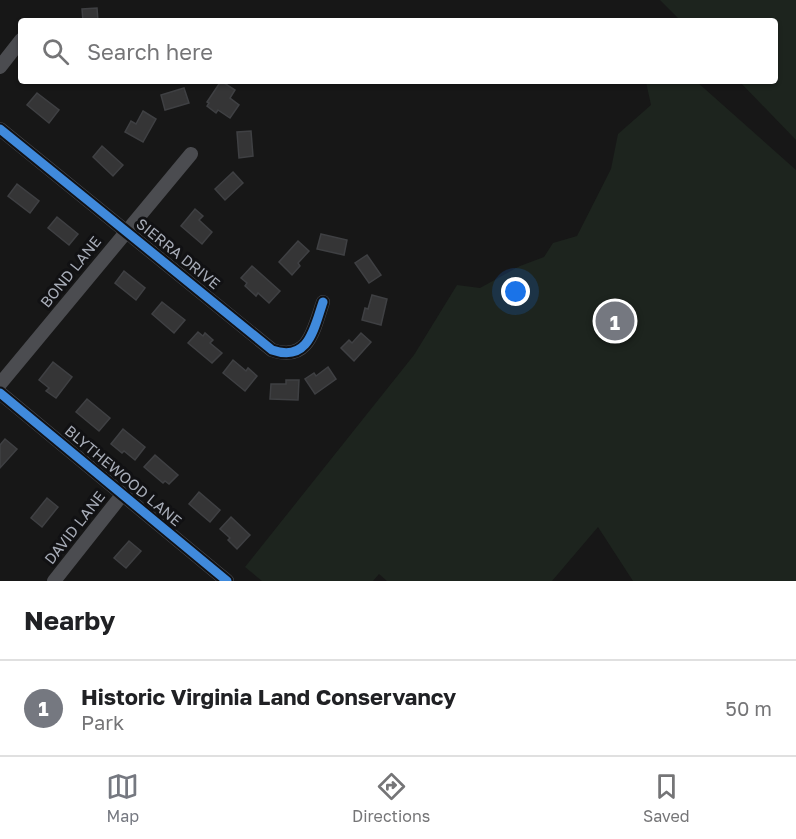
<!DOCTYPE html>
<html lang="en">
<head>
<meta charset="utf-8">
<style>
  :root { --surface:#fff; --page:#f2f2f2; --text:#202124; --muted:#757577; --line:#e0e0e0; --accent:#757880 }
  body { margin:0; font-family:"Golos Text",sans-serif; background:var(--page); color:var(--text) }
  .you { position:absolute; left:516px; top:292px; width:21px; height:21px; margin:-15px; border:4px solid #fff; border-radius:50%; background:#1a73e8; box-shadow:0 0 0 9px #1a73e833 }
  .badge { display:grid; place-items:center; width:39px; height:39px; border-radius:50%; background:var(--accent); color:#fff; font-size:20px; font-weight:700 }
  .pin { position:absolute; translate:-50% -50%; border:3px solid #fff; box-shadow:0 2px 6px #0006 }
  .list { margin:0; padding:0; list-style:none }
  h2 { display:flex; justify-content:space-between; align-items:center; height:78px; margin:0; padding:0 24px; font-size:26px }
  h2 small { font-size:20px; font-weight:400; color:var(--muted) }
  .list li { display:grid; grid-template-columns:39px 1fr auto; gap:18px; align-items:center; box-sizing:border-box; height:96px; padding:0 24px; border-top:2px solid var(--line) }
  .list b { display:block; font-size:22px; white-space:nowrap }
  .list p { margin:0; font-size:20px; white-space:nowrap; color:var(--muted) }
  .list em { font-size:20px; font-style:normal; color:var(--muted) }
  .icon { flex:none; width:33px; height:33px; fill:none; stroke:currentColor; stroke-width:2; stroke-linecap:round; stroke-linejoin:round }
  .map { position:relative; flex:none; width:796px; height:581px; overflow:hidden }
  .search { position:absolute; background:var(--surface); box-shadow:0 2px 4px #0004; left:18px; right:18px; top:18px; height:66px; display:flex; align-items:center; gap:15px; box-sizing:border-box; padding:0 21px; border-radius:6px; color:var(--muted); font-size:22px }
  .sheet { height:174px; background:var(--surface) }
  nav { display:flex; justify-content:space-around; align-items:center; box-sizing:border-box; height:84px; border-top:2px solid var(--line); background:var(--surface); font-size:16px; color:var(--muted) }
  nav a { display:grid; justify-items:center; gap:3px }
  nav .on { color:var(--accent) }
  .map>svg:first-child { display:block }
  .green { fill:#1d241e }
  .building { fill:#353536; stroke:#3f4043; stroke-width:1.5 }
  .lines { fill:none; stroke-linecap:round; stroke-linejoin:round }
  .street { stroke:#4b4c50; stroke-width:14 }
  .cycleway-casing { stroke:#111113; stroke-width:13 }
  .cycleway { stroke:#408adc; stroke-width:9 }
  .labels { text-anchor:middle; stroke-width:6; stroke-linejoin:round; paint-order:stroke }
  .street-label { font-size:15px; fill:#a8adb8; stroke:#111113 }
</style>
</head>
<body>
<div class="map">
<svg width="796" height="581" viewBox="0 0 796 581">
  <rect width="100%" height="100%" fill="#171717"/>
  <g class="green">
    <polygon points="660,0 796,0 796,140 739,81 775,81 775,21 681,21"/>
    <polygon points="696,81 796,170 796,581 633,581 598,527 552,581 387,581 379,574 373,581 262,581 245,567 414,355 457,285 480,288 520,266 544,257 553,243 577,236 611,169 618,134 651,105 646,82"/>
  </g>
  <g class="building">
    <polygon points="97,8 98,21 83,21 82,9"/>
    <polygon points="221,81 235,90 230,98 239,105 230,118 218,110 216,113 207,106 209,103 207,102"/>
    <polygon points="184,88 189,103 165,110 161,95"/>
    <polygon points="37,93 59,110 49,123 27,105"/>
    <polygon points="143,111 156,119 143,142 125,132 131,121 136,124"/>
    <polygon points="251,131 253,156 239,158 237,132"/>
    <polygon points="102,146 123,165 113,176 93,157"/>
    <polygon points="233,172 243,183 225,200 215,189"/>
    <polygon points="17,184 39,201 30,213 8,196"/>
    <polygon points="195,209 203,216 199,220 212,232 202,244 181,226"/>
    <polygon points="57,217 78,234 69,245 48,228"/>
    <polygon points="321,234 347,240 344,255 317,249"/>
    <polygon points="298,241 309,251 298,263 300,266 292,275 279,262"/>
    <polygon points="367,255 381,275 369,283 355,263"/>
    <polygon points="252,266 280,291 269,303 258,293 256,296 245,286 247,283 241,278"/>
    <polygon points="124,271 145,288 136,300 115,283"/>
    <polygon points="372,295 387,299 381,325 362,320 365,308 368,309"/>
    <polygon points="162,302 185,320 174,333 152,314"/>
    <polygon points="198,332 203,336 205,333 213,340 210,343 222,353 212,363 188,343"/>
    <polygon points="361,333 371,342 354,361 341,348 349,340 352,343"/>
    <polygon points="233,360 246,371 248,368 257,376 245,391 223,373"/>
    <polygon points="53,362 72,377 56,398 46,391 49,388 39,380"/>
    <polygon points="328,367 336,379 315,394 305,379 314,373 316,376"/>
    <polygon points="286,380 299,380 298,400 270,399 271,384 286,384"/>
    <polygon points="87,399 110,418 99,431 76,412"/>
    <polygon points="123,429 145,447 135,460 124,451 122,453 111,444"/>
    <polygon points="5,439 17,449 0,468 0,445"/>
    <polygon points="155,455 178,475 169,484 165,481 163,483 144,467"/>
    <polygon points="199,492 220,510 210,522 189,504"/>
    <polygon points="47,498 58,507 42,527 31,518"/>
    <polygon points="231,517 250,535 237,549 228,540 230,538 220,529"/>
    <polygon points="129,541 141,551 126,568 114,558"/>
  </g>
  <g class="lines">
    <g class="street">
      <polyline points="0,67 21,40"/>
      <path d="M0 129 272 350C309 363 314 328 323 302"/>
      <polyline points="0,384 191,154"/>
      <polyline points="0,393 227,581"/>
      <polyline points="54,581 122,495"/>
    </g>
    <g class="cycleway-casing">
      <g id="cycleway">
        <path d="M0 129 272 350C309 363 314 328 323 302"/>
        <polyline points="0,393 227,581"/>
      </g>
    </g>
    <use href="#cycleway" class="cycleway"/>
  </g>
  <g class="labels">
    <g class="street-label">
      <text transform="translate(178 254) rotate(39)" y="5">SIERRA DRIVE</text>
      <text transform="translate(71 272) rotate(-51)" y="5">BOND LANE</text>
      <text transform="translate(123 476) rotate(40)" y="5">BLYTHEWOOD LANE</text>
      <text transform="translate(75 528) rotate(-52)" y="5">DAVID LANE</text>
    </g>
  </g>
</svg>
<div class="you"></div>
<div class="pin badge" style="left:615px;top:321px">1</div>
<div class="search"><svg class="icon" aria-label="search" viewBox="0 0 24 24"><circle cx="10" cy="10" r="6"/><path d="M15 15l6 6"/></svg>Search here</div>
</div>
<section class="sheet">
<h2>Nearby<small></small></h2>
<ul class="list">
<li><span class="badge">1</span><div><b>Historic Virginia Land Conservancy</b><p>Park</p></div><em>50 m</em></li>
</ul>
</section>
<nav>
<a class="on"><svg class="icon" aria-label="map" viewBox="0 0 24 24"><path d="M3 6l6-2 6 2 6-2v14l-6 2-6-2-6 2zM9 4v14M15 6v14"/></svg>Map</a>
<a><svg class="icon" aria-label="directions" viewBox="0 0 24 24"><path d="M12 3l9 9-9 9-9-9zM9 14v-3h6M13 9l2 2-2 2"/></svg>Directions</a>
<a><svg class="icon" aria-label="saved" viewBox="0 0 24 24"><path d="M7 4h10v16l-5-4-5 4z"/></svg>Saved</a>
</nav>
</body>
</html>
